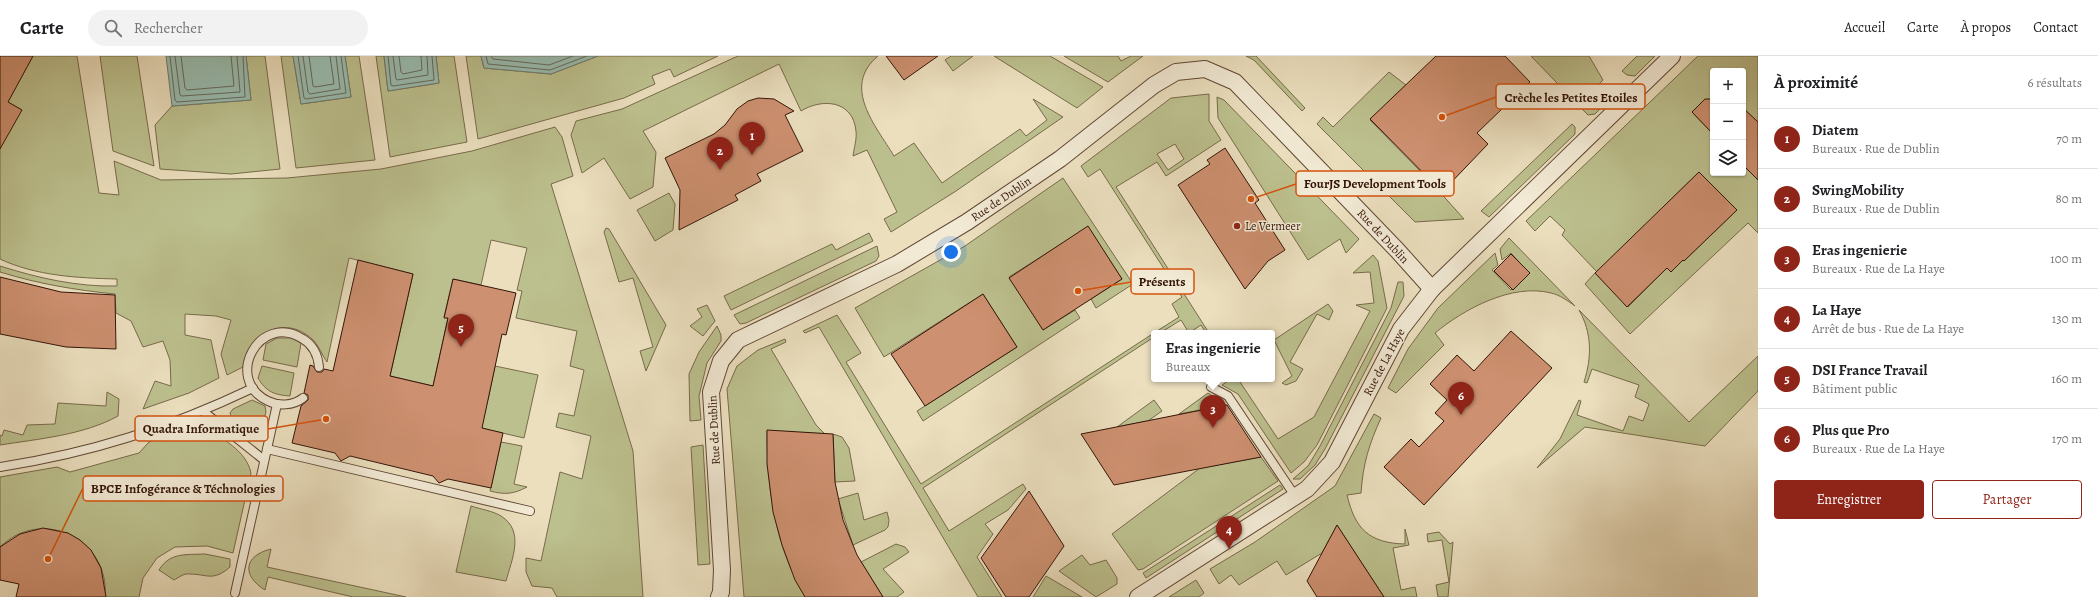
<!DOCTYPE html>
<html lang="fr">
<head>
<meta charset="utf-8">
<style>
  :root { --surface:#fff; --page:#f2f2f2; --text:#202124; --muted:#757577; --line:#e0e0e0; --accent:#8f2418 }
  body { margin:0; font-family:Alegreya,serif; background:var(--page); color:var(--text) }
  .controls { position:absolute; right:12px; top:12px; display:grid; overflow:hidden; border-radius:4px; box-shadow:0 1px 3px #0004 }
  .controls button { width:36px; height:36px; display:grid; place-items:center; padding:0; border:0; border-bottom:1px solid var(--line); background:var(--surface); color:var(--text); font:20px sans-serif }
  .you { position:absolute; left:951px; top:196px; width:14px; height:14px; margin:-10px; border:3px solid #fff; border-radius:50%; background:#1a73e8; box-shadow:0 0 0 6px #1a73e833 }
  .badge { display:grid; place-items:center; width:26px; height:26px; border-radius:50%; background:var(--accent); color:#fff; font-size:13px; font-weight:700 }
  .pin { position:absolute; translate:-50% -33px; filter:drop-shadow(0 1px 2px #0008) }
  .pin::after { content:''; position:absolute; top:21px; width:14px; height:12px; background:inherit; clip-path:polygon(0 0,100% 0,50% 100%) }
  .popup { position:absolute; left:1151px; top:274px; width:124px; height:52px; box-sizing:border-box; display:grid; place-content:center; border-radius:4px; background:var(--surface); filter:drop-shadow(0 1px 3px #0005); font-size:13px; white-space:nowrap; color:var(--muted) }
  .popup b { font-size:15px; color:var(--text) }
  .popup::after { content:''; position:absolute; left:50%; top:100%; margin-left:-8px; border:8px solid transparent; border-top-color:var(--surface) }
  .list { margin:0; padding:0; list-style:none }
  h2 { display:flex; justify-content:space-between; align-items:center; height:52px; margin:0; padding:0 16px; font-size:17px }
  h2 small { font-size:13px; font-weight:400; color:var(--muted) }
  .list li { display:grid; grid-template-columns:26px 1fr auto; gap:12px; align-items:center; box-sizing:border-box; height:60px; padding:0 16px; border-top:1px solid var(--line) }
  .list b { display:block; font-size:15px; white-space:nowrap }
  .list p { margin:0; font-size:13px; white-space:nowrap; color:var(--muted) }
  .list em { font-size:13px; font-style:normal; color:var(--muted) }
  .actions { display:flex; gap:8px; padding:12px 16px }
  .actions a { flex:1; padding:9px 0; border:1px solid var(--accent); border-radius:4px; text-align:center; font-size:14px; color:var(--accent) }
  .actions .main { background:var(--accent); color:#fff }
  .icon { flex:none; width:22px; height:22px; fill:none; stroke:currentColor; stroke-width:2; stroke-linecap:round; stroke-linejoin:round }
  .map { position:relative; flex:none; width:1758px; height:541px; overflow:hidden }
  header { display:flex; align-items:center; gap:24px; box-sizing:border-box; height:56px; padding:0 20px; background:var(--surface); border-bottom:1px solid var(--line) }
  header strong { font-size:19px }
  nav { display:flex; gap:22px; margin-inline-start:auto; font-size:14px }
  .search { width:280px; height:36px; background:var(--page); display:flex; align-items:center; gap:10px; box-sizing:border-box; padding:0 14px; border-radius:22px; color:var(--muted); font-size:15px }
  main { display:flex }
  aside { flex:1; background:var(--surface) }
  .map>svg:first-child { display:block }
  .green { fill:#bcc08e; stroke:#786a4a; fill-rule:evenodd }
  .water { fill:#98bdb1; stroke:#70796d }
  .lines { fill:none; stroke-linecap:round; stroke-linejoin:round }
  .shore { stroke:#66685c; stroke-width:1 }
  .building { fill:#cd9070; stroke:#331407 }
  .service-casing { stroke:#614735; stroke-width:10 }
  .minor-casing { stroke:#614735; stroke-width:18 }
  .service { stroke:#f2ead5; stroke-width:8 }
  .minor { stroke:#f2ead5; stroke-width:16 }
  .poi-dot { fill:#8f2418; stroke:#f2ead5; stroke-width:1.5 }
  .labels { text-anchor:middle; stroke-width:3; stroke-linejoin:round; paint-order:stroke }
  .street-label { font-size:12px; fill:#331407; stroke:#f2ead5 }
  .poi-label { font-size:12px; fill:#331407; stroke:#f2ead5; text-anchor:start }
  .leader { fill:none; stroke:#d6520c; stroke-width:1.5 }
  .callout-dot { fill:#d6520c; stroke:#f2ead5; stroke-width:1.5 }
  .callout { fill:#f2ead5; stroke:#d6520c; stroke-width:1.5 }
  .callout-label { font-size:13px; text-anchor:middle; font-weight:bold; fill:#331407 }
</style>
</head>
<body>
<header>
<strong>Carte</strong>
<div class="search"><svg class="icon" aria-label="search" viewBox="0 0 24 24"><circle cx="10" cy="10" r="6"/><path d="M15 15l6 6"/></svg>Rechercher</div>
<nav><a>Accueil</a><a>Carte</a><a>À propos</a><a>Contact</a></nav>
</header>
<main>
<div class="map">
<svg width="1758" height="541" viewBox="0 0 1758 541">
  <rect width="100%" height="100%" fill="#ebdfbe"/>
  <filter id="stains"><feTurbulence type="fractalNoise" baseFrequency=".005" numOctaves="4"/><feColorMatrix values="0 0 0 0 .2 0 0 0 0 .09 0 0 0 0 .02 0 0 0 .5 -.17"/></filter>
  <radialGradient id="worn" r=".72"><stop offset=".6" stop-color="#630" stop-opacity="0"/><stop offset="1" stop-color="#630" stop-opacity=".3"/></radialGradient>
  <g class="green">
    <path d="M33 0H77L99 137 119 139 114 105 161 124 287 122 381 113 472 95 555 71 562 81 573 120 551 128 633 395 643 541H557L552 532 532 530 526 516V502L541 505 560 416 582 423 591 380 556 371 559 357 574 360 584 314 570 310 577 275 516 262 522 235 517 234 527 192 491 184 481 229 453 223 444 261 448 262 433 330 390 320 413 218 349 202 327 306C322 299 318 288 312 283 285 258 248 277 243 311L227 319 221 298 231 264 216 260 185 258V279L211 284 219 322 189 337 143 353 155 325 171 330 170 304 163 285 143 291 131 265 116 257 115 238C75 234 39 228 0 216V210C38 222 77 231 117 230V223C78 222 36 220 0 203V79L22 54 8 46Z"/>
    <polygon points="100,0 137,0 154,110 113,95"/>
    <polygon points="246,0 265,0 280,113 231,118 160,113 155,69 172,50 251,44"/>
    <polygon points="281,0 293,0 301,48 351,41 345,0 359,0 375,104 296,112"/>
    <polygon points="376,0 384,0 388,35 439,27 436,0 454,0 467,86 390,101"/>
    <polygon points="466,0 481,0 484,12 551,18 598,0 718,0 674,21 670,13 652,20 655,28 624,42 478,83"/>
    <path d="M738 0H878C841 31 876 70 894 100L914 87 942 127 1020 73 1026 80 1047 64 1033 43 1063 61 956 135 891 176 884 163 897 156 867 94 853 100C854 92 857 83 856 75 853 44 822 42 801 55L779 8 643 75 656 96 653 131 630 143 604 102 582 117 571 79 576 65 622 53Z"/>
    <polygon points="951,0 973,0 953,15 945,4"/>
    <polygon points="994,0 1050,0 1103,31 1077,52"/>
    <polygon points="1064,0 1118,0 1121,5 1131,0 1143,0 1108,26"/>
    <polygon points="1246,0 1256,0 1305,52 1302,55 1254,4"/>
    <polygon points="1531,0 1589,0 1603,24 1578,49"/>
    <polygon points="1637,0 1655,0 1635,20 1627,19 1622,15"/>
    <polygon points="1698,0 1758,0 1758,66 1743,52 1743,15 1713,15 1713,43 1704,44 1692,56 1713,78 1713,117 1743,117 1743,106 1758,124 1758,177 1748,167 1630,278 1585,228 1595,217 1628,251 1667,212 1671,216 1683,204 1684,205 1737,154 1699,116 1597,216 1562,179 1565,174 1550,160 1535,175 1526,165"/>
    <polygon points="1389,16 1406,29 1370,64 1429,124 1464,163 1415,166 1317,68 1323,61 1333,71"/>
    <polygon points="1608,28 1613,33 1614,39 1595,58 1588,59 1582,53"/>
    <path d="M1209 38V65L1221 84 1166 120 1157 106 1116 131 1209 277H1206L1201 269 1189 277 1181 264 1160 277H1154L1179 261 1172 248 1182 241 1100 113 1088 121 1081 110 1171 42ZM1175 88 1184 103 1168 114 1157 98Z"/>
    <polygon points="1217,41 1224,44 1359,183 1346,197 1340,183 1308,204 1218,62"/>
    <polygon points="1572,68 1575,71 1575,78 1489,161 1481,155"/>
    <polygon points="1063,122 1133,228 1096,252 1091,243 1122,223 1088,171 1009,221 1043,274 1075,254 1080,262 923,365 917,355 1017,291 983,238 884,301 855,252 965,190"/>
    <polygon points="669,137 675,148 673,174 655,185 637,154"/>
    <polygon points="606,172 609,173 666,269 646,315 640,295 653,291 633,222 619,226 604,176"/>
    <polygon points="869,177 873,185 731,254 724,240 832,188 836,194"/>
    <path d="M1509 182 1575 250C1568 245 1560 239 1551 237 1512 227 1464 253 1435 277L1444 289 1396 337 1388 332 1408 293 1438 252 1495 197 1498 209 1492 214 1511 234 1529 217 1511 197 1502 204 1500 193Z"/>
    <polygon points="877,190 879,200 876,205 746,267 740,268 734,259"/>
    <polygon points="1373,199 1378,205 1387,252 1317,389 1304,406 1291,417 1238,338 1222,329 1231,323 1238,323 1278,383 1314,361 1370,255 1356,249 1374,247 1370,216 1353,217"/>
    <polygon points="1398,226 1403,226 1404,240 1325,393 1315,409 1300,423 1293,423 1308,410 1320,390 1391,252"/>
    <polygon points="1328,248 1333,255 1329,264 1317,258 1290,306 1303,313 1296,325 1286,329 1282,327 1292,320 1274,284"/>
    <polygon points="707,249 715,265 703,280 690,270 702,261 697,253"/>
    <path d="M1579 254 1689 366 1758 300V335L1705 390 1585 371 1537 412 1560 383 1579 344 1581 345 1577 359 1623 375 1629 360 1643 365 1649 348 1635 341 1639 329 1592 313 1587 327 1584 326C1592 301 1592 277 1579 254Z"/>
    <polygon points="837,259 861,297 846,306 921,428 1154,277 1154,281 923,432 949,475 1023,428 1026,433 1008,454 985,468 993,478 977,501 1002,541 978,541 819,271 805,277 803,275"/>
    <polygon points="717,270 721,279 721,285 707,307 699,340 701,364 690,365 689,318 699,296"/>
    <polygon points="277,282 291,282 301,287 297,311 263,304 266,288"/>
    <path d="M785 283 786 286 771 293 816 369 825 378 767 375C767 433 775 490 805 541H744L727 333 737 310 758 294Z"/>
    <path d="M262 310 294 317 290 340C275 339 266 336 258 322Z"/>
    <polygon points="495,310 538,319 524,382 459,367 488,344"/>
    <path d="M107 336 119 343 118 360C84 379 38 383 0 389V379L2 380 4 374 23 379 27 369 55 368 58 347 106 350Z"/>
    <polygon points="1208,337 1226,349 1179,358"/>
    <path d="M252 344 265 350 266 356 260 375 252 378C242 373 233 368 230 357L233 353Z"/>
    <polygon points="1154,344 1162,355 1148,365 1117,371"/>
    <path d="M1374 358 1381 362C1369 388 1363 408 1361 437L1347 439C1355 473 1369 487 1405 488V473L1409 489 1393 492 1401 534 1415 531 1417 541H1384L1337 469 1322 497 1286 519 1277 505 1239 529 1231 519 1219 528 1210 513 1255 486 1335 430Z"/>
    <path d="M199 368 205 371C222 383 246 394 251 417L233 497 207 490 175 491 157 502 143 522 139 541H105C110 483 42 450 0 491V421L57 411 70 416 139 397 149 386Z"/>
    <polygon points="833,378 842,381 849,392 855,425 835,426"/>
    <path d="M501 386 522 390 514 428 527 431C514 438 505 439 490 435Z"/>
    <polygon points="703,389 710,508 698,509 691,391"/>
    <polygon points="1261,401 1278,425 1143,513 1138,514 1112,478 1200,412"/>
    <polygon points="1280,429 1283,433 1146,522 1143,517"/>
    <polygon points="858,437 864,464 887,456 889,464 888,471 885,474 853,489 838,443"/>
    <path d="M471 450C480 453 493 455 501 460 525 475 512 503 506 525L456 516Z"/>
    <polygon points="1439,476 1450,488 1453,486 1448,541 1438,541 1436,529 1449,526 1442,484 1428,486 1427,478"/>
    <polygon points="896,488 905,491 909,496 883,513 904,536 897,541 883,541 861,506"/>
    <path d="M271 493 267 511 406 541H353L268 521 265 534C242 520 243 500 271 493Z"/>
    <path d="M205 498 230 503V511C213 526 207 518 189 518 184 517 178 522 174 524L159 514C170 496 186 499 205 498Z"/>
    <polygon points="1082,499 1090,509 1106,504 1117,522 1117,528 1096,541 1059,515"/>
    <polygon points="1046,520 1082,541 1033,541"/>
    <polygon points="1196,524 1204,537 1199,541 1169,541"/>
  </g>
  <g class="water">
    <polygon points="166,0 246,0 251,44 172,50"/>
    <polygon points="293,0 345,0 351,41 301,48"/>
    <polygon points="384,0 436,0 439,27 388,35"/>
    <polygon points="481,0 598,0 551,18 484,12"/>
  </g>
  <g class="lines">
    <g class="shore">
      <polyline points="170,0 175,44 177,46 245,41 243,0"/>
      <polyline points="175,0 180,39 182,40 240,36 237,0"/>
      <polyline points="181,0 185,32 187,34 234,30 231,0"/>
      <polyline points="298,0 304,42 306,43 346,37 341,0"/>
      <polyline points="303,0 308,36 310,38 340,33 336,0"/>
      <polyline points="309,0 313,30 315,31 334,28 330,0"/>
      <polyline points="388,0 391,29 393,30 434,24 432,0"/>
      <polyline points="393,0 396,23 397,24 428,19 427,0"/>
      <polyline points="399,0 401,16 403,18 422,14 421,0"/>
      <polyline points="486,0 488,8 550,14 587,0"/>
      <polyline points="491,0 493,3 549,9 573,0"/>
    </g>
  </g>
  <g class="building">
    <polygon points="0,0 33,0 8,46 22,54 0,93"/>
    <polygon points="886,0 938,0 904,24"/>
    <polygon points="1436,0 1505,0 1530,26 1477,77 1488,88 1442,136 1370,63"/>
    <polygon points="758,42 774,43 794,55 785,59 803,95 757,118 761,125 735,139 738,144 679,174 680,134 665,102 714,78 725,69 737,53 748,45"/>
    <polygon points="1705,43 1713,43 1713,78 1692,56"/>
    <polygon points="1743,52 1758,66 1758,124 1743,109"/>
    <polygon points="1225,92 1259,144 1255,147 1285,194 1268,205 1245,233 1178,129 1210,108 1207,104"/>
    <polygon points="1699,116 1737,154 1684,205 1683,204 1671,216 1667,212 1627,251 1595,217"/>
    <polygon points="1088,170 1122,223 1043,274 1009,222"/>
    <polygon points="1511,198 1530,217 1513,234 1494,215"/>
    <polygon points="358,204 413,218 390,320 433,330 448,262 444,262 453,223 516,237 506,279 502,278 482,372 503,377 491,432 448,423 439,427 433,420 350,400 341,405 335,397 292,387 301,350 308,344 308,339 304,337 310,309 313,310 317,316 322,316 324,313 333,315"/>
    <polygon points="0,221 61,236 115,239 116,293 66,291 0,278"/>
    <polygon points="983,238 1017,291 925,350 891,298"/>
    <polygon points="1511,275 1552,312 1424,449 1384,411 1411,383 1419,391 1444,365 1435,357 1447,344 1430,328 1457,299 1474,315"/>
    <polygon points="1227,349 1261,401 1114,429 1081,378"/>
    <polygon points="767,374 833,378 835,426 843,464 857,499 883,541 805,541 795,524 782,489 773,456 767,408"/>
    <polygon points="1029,435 1064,490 1029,541 1006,541 981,502"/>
    <polygon points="1337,469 1384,541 1317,541 1307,525"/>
    <polygon points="43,472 68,477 80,484 91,494 101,512 106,541 16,541 19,528 0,524 0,491 20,478"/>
  </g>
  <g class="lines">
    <g class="service-casing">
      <g id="service">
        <polyline points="1211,331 1228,340 1295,440"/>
        <path d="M303 342C293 350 278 350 268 345 223 324 259 255 303 283 313 289 318 300 319 311"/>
        <polyline points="204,356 264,404"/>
        <polyline points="267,393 530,455"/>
        <path d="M0 411C91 397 169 372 253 332"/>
        <polyline points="235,537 277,348"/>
      </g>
    </g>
    <g class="minor-casing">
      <g id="minor">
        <polyline points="719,541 721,536 722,514 711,336 721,305 738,284 897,208 967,166 1060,103 1154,29 1176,16 1205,13 1235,26 1397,194 1432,233"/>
        <polyline points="1138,541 1307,433 1332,406 1401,273 1432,233 1672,0"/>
      </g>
    </g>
    <use href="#service" class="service"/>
    <use href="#minor" class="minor"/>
  </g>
  <circle class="poi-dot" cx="1237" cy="170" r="4"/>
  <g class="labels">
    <g class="street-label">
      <text transform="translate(1001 143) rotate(-34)" y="4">Rue de Dublin</text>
      <text transform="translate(1383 180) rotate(47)" y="4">Rue de Dublin</text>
      <text transform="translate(1384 306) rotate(-62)" y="4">Rue de La Haye</text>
      <text transform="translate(714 374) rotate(-93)" y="4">Rue de Dublin</text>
    </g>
    <g class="poi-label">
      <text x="1245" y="174">Le Vermeer</text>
    </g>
  </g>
  <path class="leader" d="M1442 61L1496 41M1251 143L1296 128M1078 235L1131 226M326 363L268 373M48 503L83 432"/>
  <g class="callout-dot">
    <circle cx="1442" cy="61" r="4"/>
    <circle cx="1251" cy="143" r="4"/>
    <circle cx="1078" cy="235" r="4"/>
    <circle cx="326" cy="363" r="4"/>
    <circle cx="48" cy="503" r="4"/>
  </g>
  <g class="callout">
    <rect x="1496" y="28" width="149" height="25" rx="4"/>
    <rect x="1296" y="115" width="158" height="25" rx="4"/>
    <rect x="1131" y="213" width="63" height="25" rx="4"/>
    <rect x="135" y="360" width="133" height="25" rx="4"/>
    <rect x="83" y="420" width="200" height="25" rx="4"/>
  </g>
  <g class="callout-label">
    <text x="1571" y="46">Crèche les Petites Etoiles</text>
    <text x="1375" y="132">FourJS Development Tools</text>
    <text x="1162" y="230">Présents</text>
    <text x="201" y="377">Quadra Informatique</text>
    <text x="183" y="437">BPCE Infogérance &amp; Téchnologies</text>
  </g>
  <rect width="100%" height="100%" filter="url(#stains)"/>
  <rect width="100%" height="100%" fill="url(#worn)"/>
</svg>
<div class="controls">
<button>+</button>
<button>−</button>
<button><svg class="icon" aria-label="layers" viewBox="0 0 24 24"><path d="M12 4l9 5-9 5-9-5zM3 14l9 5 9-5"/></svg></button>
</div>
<div class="you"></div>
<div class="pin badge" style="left:752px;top:99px">1</div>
<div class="pin badge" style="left:720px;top:114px">2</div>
<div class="pin badge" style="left:1213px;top:372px">3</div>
<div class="popup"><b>Eras ingenierie</b>Bureaux</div>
<div class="pin badge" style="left:1229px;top:493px">4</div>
<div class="pin badge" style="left:461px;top:291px">5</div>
<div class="pin badge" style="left:1461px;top:359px">6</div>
</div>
<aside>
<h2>À proximité<small>6 résultats</small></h2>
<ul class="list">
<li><span class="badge">1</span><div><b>Diatem</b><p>Bureaux · Rue de Dublin</p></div><em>70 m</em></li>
<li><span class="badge">2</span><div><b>SwingMobility</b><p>Bureaux · Rue de Dublin</p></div><em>80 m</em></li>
<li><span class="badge">3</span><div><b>Eras ingenierie</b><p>Bureaux · Rue de La Haye</p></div><em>100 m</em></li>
<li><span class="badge">4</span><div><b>La Haye</b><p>Arrêt de bus · Rue de La Haye</p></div><em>130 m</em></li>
<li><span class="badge">5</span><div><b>DSI France Travail</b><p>Bâtiment public</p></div><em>160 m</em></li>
<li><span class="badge">6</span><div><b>Plus que Pro</b><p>Bureaux · Rue de La Haye</p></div><em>170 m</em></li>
</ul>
<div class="actions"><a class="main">Enregistrer</a><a>Partager</a></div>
</aside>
</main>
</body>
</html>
